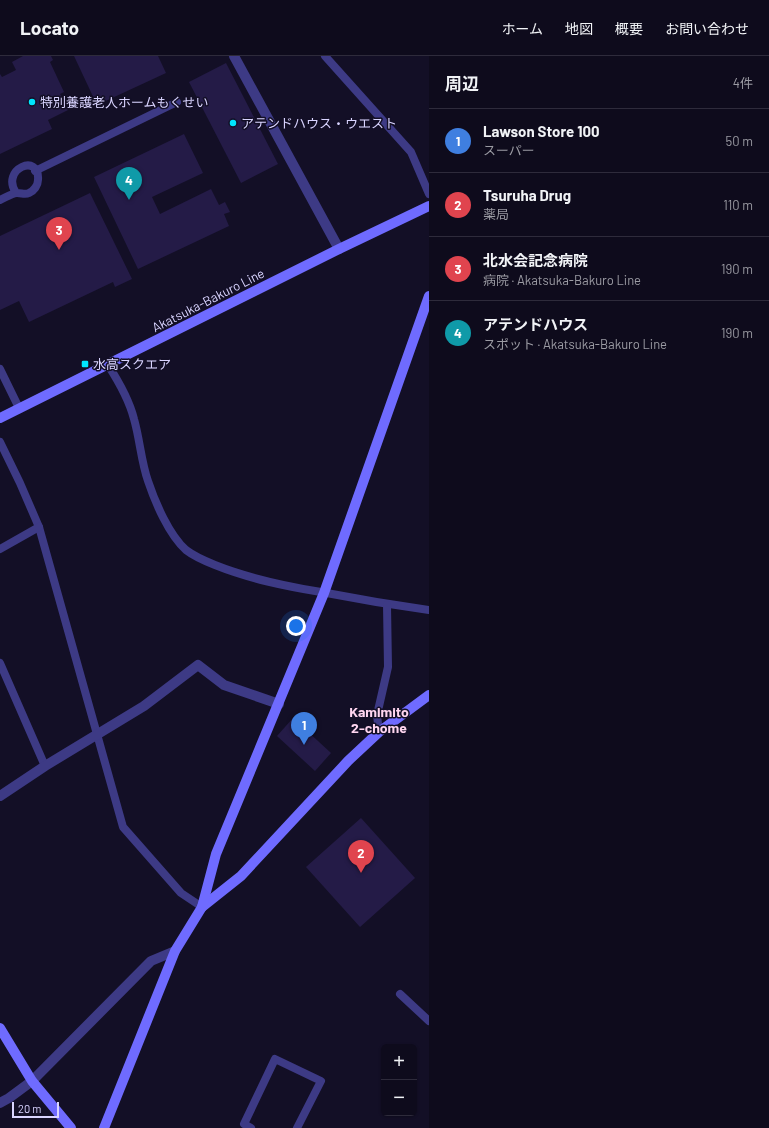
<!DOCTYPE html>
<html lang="ja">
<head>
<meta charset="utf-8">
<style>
	body { margin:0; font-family:Barlow,"Noto Sans JP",sans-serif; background:#1c1929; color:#f1f3f6 }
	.controls { position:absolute; right:12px; bottom:12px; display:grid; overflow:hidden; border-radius:6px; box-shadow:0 1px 3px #0004 }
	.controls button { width:36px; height:36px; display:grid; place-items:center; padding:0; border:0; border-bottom:1px solid #2e2b3b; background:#0e0b1c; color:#f1f3f6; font:20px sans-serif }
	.scale { position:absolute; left:12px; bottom:10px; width:47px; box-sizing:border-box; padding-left:4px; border:2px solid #d9d4ff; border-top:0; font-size:11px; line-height:14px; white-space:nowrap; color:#d9d4ff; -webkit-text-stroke:3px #130f26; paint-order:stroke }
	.you { position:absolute; left:296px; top:570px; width:14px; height:14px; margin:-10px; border:3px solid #fff; border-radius:50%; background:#1a73e8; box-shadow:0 0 0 6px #1a73e833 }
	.badge { display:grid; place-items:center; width:26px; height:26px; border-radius:50%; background:#00e5ff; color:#fff; font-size:13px; font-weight:700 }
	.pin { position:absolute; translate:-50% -33px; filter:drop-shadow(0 1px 2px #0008) }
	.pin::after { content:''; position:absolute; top:21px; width:14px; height:12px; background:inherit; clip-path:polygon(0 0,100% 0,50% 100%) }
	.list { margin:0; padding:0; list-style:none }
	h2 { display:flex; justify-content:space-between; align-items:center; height:52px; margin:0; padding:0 16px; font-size:17px }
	h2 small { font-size:13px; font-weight:400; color:#9b9ba3 }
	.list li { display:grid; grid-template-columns:26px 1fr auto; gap:12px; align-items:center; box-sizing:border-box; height:64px; padding:0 16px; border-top:1px solid #2e2b3b }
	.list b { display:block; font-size:15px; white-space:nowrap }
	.list p { margin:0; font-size:13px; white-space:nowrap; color:#9b9ba3 }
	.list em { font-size:13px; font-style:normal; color:#9b9ba3 }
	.map { position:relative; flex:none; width:429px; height:1072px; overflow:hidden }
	header { display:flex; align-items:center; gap:24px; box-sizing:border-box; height:56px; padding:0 20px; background:#0e0b1c; border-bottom:1px solid #2e2b3b }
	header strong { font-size:19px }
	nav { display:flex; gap:22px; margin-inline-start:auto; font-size:14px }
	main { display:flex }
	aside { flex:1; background:#0e0b1c }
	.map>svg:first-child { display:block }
	.building { fill:#241b47 }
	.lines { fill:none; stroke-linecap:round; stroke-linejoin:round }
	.lane { stroke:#3d3a85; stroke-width:8 }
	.street { stroke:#3d3a85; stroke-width:10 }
	.secondary { stroke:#6f6bff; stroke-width:10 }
	.poi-dot { fill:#00e5ff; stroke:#130f26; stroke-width:1.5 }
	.labels { text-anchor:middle; stroke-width:3; stroke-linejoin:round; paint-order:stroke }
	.poi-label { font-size:13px; fill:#d9d4ff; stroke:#130f26; text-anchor:start }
	.street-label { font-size:13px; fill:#d9d4ff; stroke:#130f26 }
	.neighbourhood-label { font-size:14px; font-weight:bold; fill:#ffd6f0; stroke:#130f26 }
</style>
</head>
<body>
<header>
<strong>Locato</strong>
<nav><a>ホーム</a><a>地図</a><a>概要</a><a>お問い合わせ</a></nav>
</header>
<main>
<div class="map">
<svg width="429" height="1072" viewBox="0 0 429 1072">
	<rect width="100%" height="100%" fill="#130f26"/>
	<!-- building -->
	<g class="building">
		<polygon points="23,0 51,0 53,4 50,6 64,36 60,38 68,54 48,64 52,73 0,98 0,18 2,21 16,14 12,6"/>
		<polygon points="74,0 158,0 166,17 97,49"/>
		<polygon points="226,7 278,108 241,127 189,26"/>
		<polygon points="184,78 203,117 152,141 160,158 211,133 219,149 225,146 230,156 224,158 229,170 138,213 94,121"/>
		<polygon points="90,137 132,223 115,231 113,226 29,266 19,245 0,254 0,180"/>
		<polygon points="293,662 331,697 315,715 277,680"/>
		<polygon points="361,762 415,822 360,871 306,811"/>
	</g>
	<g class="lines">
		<!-- lane -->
		<g class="lane">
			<polyline points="325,0 411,96 429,138"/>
			<polyline points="35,115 177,46"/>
			<path d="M0 144C5 142 12 137 17 137 22 137 25 139 29 137 34 135 38 129 38 124 40 96 0 113 16 137"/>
			<path d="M108 309C119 326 129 343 134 363 140 384 141 405 148 425 155 446 169 479 186 494 195 501 205 505 215 509 250 523 285 530 321 536 357 543 393 549 429 554"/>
			<polyline points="0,313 19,352"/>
			<polyline points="0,386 20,427 39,471 123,771 181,837 202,851"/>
			<polyline points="0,493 39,471"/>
			<polyline points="0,607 45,710"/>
			<polyline points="379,676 377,659 388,611 387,549"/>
			<polyline points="400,938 429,965"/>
			<polyline points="251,1072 244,1068 275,1003 321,1025 297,1072"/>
		</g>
		<!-- street -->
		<g class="street">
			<polyline points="234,0 339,193"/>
			<polyline points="0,740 45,710 144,650 198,609 224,629 279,648"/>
			<polyline points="0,1047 9,1042 32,1025 151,905 175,895"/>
		</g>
		<!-- secondary -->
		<g class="secondary">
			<polyline points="0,362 339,193 429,150"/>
			<polyline points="202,851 241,820 348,705 379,676 429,639"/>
			<polyline points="0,972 32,1025 71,1072"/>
			<polyline points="104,1072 175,895 202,851 216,798 324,537 429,240"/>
		</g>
	</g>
	<!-- markers -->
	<g class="poi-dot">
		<circle cx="32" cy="46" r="4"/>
		<circle cx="233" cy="67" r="4"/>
		<rect x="81" y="304" width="8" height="8" rx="2"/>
	</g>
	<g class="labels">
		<!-- poi labels -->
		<g class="poi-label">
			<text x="40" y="51">特別養護老人ホームもくせい</text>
			<text x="241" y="72">アテンドハウス・ウエスト</text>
			<text x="93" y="313">水高スクエア</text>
		</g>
		<!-- street labels -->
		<g class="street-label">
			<text transform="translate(208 244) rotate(-27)" y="5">Akatsuka-Bakuro Line</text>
		</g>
		<!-- neighbourhood labels -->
		<g class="neighbourhood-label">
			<text x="379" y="661">Kamimito<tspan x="379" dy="16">2-chome</tspan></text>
		</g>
	</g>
</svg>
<div class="controls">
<button>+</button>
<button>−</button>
</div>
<div class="scale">20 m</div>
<div class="you"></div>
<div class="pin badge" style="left:304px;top:689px;background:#3f7fe0">1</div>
<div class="pin badge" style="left:361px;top:817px;background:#e0444e">2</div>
<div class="pin badge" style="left:59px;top:194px;background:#e0444e">3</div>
<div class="pin badge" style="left:129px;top:144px;background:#0f9aa8">4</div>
</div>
<aside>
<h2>周辺<small>4件</small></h2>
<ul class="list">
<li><span class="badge" style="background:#3f7fe0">1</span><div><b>Lawson Store 100</b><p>スーパー</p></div><em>50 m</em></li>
<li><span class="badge" style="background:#e0444e">2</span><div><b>Tsuruha Drug</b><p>薬局</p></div><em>110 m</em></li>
<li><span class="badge" style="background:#e0444e">3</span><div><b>北水会記念病院</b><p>病院 · Akatsuka-Bakuro Line</p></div><em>190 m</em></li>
<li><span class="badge" style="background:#0f9aa8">4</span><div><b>アテンドハウス</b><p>スポット · Akatsuka-Bakuro Line</p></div><em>190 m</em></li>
</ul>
</aside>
</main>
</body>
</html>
